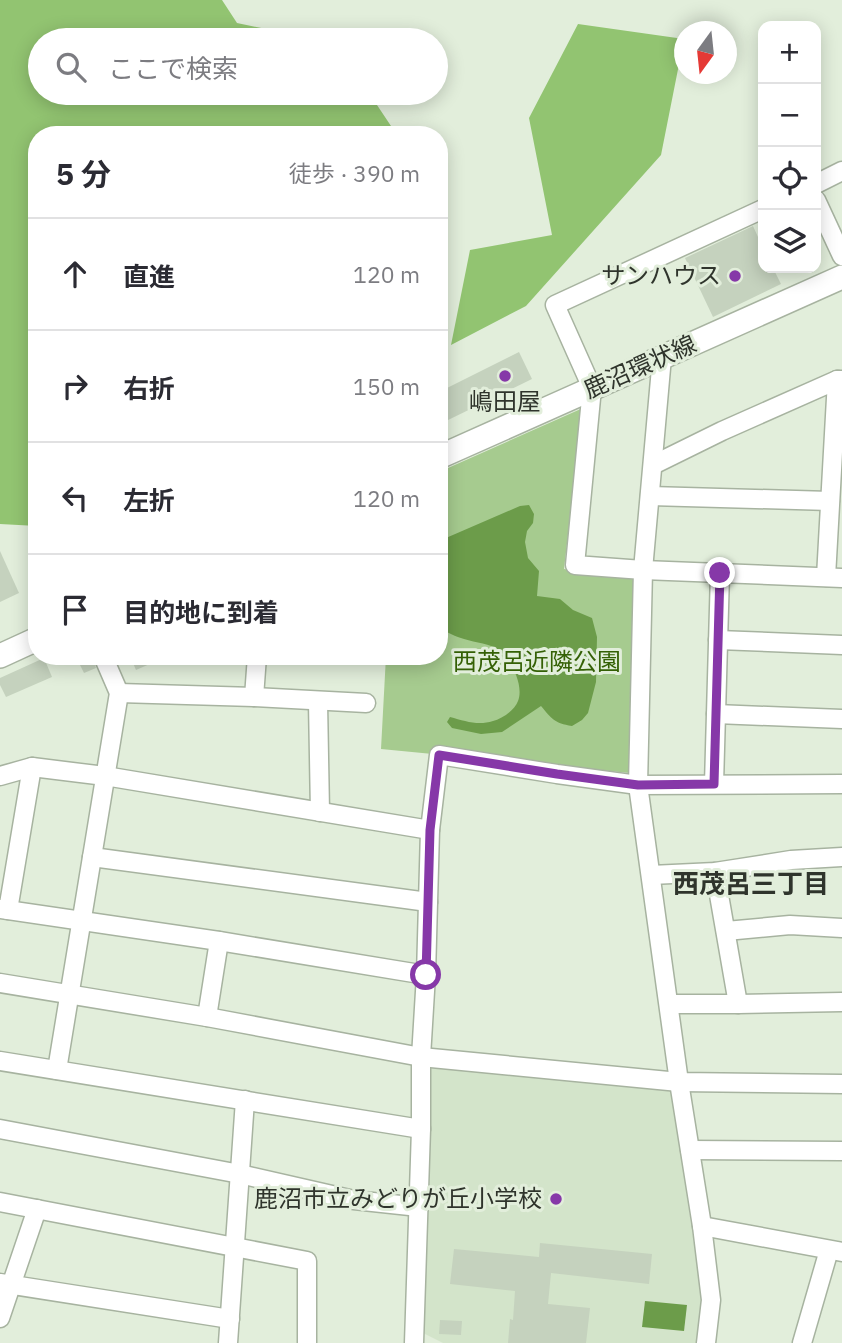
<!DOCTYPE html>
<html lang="ja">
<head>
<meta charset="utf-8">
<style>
	body { margin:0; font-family:"IBM Plex Sans","Noto Sans JP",sans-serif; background:#f2f2f3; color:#2b2b33 }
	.controls { position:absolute; right:21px; top:21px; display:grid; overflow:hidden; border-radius:14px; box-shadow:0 4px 18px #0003 }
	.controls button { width:63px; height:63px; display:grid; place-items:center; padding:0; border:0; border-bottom:2px solid #e1e1e2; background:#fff; color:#2b2b33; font:35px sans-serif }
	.compass { position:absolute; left:674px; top:21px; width:63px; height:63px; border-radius:50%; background:#fff; box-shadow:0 4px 18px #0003; rotate:195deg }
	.stop { position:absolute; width:21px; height:21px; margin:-16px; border:5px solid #8638a8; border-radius:50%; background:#fff }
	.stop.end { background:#8638a8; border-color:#fff; box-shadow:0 2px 7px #0008 }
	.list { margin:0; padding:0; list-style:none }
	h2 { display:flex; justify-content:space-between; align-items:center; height:91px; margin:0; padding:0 28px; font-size:30px }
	h2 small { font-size:23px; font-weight:400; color:#7c7c81 }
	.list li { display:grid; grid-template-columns:46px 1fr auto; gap:21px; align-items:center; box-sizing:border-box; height:112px; padding:0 28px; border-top:2px solid #e1e1e2 }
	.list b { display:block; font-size:26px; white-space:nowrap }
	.list em { font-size:23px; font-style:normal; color:#7c7c81 }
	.icon { flex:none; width:38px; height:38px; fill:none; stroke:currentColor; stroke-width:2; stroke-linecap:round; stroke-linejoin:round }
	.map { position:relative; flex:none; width:842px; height:1343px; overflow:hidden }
	.search { position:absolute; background:#fff; box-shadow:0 4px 18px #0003; left:28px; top:28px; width:420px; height:77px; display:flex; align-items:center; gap:18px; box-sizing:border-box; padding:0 24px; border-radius:38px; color:#7c7c81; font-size:26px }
	.panel { position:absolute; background:#fff; box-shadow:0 4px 18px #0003; left:28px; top:126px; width:420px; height:539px; border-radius:28px }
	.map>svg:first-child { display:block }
	.built { fill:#d3e4ca }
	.green { fill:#a6cb8f }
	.forest { fill:#92c471 }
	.water { fill:#6c9c4a }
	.building { fill:#c5d2be }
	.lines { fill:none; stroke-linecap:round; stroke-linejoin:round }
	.minor-casing { stroke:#a7b3a0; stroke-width:21 }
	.major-casing { stroke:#a7b3a0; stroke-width:26 }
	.minor { stroke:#fff; stroke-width:18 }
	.major { stroke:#fff; stroke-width:23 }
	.route { stroke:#8638a8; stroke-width:9 }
	.poi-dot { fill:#8638a8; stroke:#e2eedb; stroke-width:2.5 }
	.labels { text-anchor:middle; stroke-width:6; stroke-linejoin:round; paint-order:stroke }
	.poi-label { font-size:24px; fill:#2f342c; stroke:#e2eedb; text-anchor:end }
	.street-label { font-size:24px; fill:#2f342c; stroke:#e2eedb }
	.park-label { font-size:24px; fill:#346005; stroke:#e2eedb }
	.neighbourhood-label { font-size:26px; font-weight:bold; fill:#2f342c; stroke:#e2eedb }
</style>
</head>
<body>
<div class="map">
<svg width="842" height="1343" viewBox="0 0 842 1343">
	<rect width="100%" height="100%" fill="#e2eedb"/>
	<!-- built -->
	<polygon class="built" points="435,1062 666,1087 672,1092 703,1306 696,1343 443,1343 419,1331 429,1067"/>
	<!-- green -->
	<polygon class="green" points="583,408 564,569 637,580 630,773 381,749 386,656 439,656 439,472"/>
	<!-- forest -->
	<g class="forest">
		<polygon points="0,0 222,0 237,23 320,40 40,40 40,93 369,93 397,135 37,135 37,526 0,524"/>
		<polygon points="578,24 684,39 661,155 526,306 451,345 470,250 552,235 529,118"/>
	</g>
	<!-- water -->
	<g class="water">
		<path d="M529 505 534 514 533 523 527 531 525 542 528 558 539 571 537 596 560 599 573 610 592 618 597 637 596 682 588 713 582 720 572 726C554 723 552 719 541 706L502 732 481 734 452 728 447 722 450 717C465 721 478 726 493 721 502 719 515 710 518 701 524 686 512 661 500 651 490 643 476 643 464 639 456 637 447 632 439 628V541L520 506Z"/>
		<polygon points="645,1301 687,1305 684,1331 642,1327"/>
	</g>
	<!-- building -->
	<g class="building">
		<polygon points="753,226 763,248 763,268 773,268 781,284 713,317 685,258"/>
		<polygon points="519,352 532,379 444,422 439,413 439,392"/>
		<polygon points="0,551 19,593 0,602"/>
		<polygon points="83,656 92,656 96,668 84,673 77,659"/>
		<polygon points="130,656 168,656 136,670"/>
		<polygon points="44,658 52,677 6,697 0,685 0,678"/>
		<polygon points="540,1243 652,1254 649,1284 551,1273 548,1304 590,1308 586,1343 508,1343 510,1319 513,1320 515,1291 450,1284 454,1249 539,1257"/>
		<polygon points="440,1320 462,1321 461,1335 439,1334"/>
	</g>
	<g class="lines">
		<defs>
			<g id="minor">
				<polyline points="816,184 842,171"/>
				<polyline points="816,200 842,256"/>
				<polyline points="763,209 555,305 592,388 575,565 643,570 842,578"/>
				<polyline points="662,357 643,570 638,785 679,1082 702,1226 711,1300 706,1343"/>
				<polyline points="653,465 722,431 837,380 842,380"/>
				<polyline points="650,496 830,501"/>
				<polyline points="826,577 837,380"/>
				<polyline points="718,640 842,645"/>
				<polyline points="119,693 254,697 366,703"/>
				<polyline points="254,697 257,656"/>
				<polyline points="318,702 320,812"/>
				<polyline points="716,714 842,719"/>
				<polyline points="0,776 32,767 105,776 430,830"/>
				<polyline points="714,784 720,573"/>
				<polyline points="92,857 428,902"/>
				<polyline points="715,872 738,1004"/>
				<polyline points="651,875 715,872 791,860 842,857"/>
				<polyline points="0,909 219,941 426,975"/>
				<polyline points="8,910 32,767"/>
				<polyline points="726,931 790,925 842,928"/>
				<polyline points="0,983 207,1017 421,1057 679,1082 842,1084"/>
				<polyline points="669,1004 738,1004 842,1002"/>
				<polyline points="207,1017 219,941"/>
				<polyline points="0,1061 421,1129"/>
				<polyline points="57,1070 119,693 103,656"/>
				<polyline points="0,1129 240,1174 354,1200 419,1207"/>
				<polyline points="690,1150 842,1151"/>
				<polyline points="0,1202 307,1261 307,1343"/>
				<polyline points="702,1226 842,1252"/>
				<polyline points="0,1283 230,1319"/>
				<polyline points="0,1318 37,1209"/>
				<polyline points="228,1343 245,1100"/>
				<polyline points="414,1343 421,1129 421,1057 426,975 430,830 439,755 557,774 638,785 842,784"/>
				<polyline points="802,1343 829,1250"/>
			</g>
			<g id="major">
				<polyline points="439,457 842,277"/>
				<polyline points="0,656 37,639"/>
			</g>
		</defs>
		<!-- minor casing -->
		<use href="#minor" class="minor-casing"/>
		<!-- major casing -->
		<use href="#major" class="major-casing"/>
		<!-- minor -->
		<use href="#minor" class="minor"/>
		<!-- major -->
		<use href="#major" class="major"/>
	</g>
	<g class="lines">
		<!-- route -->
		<polyline class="route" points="426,975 430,830 439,755 557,774 638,785 714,784 720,573"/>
	</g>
	<!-- markers -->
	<g class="poi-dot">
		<circle cx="735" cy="276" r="7"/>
		<circle cx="505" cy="376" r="7"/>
		<circle cx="556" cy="1199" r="7"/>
	</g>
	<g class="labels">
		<!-- poi labels -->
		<g class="poi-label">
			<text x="721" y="284">サンハウス</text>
			<text x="505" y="410" text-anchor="middle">嶋田屋</text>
			<text x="542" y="1207">鹿沼市立みどりが丘小学校</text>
		</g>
		<!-- street labels -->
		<g class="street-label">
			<text transform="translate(640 367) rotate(-24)" y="8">鹿沼環状線</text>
		</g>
		<!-- park labels -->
		<g class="park-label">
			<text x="537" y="670">西茂呂近隣公園</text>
		</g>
		<!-- neighbourhood labels -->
		<g class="neighbourhood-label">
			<text x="751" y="893">西茂呂三丁目</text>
		</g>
	</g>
</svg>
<div class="controls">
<button>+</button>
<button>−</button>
<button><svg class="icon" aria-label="locate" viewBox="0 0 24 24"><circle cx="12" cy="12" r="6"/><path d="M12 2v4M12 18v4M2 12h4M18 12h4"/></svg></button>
<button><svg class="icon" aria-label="layers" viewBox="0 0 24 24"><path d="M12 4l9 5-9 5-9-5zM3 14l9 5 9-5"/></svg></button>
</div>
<svg class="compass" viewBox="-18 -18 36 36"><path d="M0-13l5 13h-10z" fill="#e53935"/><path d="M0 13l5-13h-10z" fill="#7c7c81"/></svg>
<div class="stop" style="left:426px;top:975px"></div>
<div class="stop end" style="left:720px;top:573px"></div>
<div class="search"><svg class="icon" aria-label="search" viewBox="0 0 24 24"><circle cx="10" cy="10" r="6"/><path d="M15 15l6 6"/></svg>ここで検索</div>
<section class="panel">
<h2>5 分<small>徒歩 · 390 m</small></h2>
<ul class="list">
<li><svg class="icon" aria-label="ahead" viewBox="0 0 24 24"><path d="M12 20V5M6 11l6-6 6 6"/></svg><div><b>直進</b></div><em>120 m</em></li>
<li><svg class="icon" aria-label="right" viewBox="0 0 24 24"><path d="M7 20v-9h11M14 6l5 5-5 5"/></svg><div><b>右折</b></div><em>150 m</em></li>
<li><svg class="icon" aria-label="left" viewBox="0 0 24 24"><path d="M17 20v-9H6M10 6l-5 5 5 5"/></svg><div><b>左折</b></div><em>120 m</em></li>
<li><svg class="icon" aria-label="arrive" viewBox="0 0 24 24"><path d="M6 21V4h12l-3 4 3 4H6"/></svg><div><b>目的地に到着</b></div></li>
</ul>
</section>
</div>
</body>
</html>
